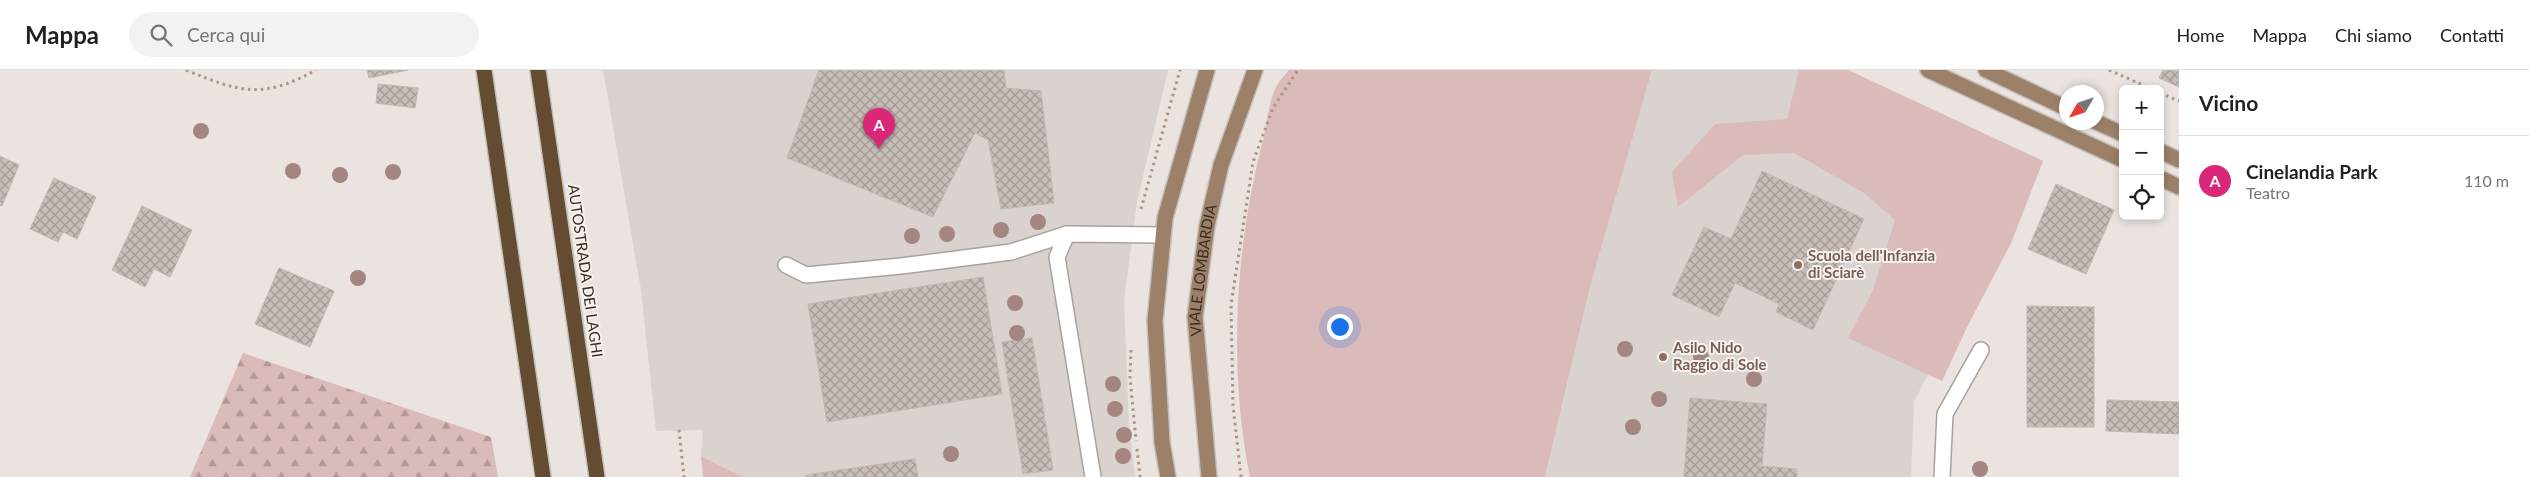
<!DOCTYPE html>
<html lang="it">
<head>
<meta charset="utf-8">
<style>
	body { margin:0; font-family:Lato,sans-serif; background:#f2f2f2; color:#202124 }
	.controls { position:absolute; right:15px; top:15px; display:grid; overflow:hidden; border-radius:8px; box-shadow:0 2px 8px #0003 }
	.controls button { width:45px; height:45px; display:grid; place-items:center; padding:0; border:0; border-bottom:1px solid #e0e0e0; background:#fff; color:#202124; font:25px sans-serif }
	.compass { position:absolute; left:2059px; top:15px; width:45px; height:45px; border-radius:50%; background:#fff; box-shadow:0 2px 8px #0003; rotate:231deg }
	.you { position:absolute; left:1339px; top:256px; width:18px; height:18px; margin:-12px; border:4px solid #fff; border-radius:50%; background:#1a73e8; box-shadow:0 0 0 8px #1a73e833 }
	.badge { display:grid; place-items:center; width:32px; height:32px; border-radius:50%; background:#db2777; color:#fff; font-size:16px; font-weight:700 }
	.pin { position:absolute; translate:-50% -41px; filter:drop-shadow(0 1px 2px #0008) }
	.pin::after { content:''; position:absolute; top:26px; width:18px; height:15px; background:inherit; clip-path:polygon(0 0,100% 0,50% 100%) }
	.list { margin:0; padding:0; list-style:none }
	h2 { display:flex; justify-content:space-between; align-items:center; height:65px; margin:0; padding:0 20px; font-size:21px }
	h2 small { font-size:16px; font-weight:400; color:#757577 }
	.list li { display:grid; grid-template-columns:32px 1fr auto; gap:15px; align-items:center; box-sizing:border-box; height:90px; padding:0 20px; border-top:1px solid #e0e0e0 }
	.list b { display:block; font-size:19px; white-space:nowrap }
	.list p { margin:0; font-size:16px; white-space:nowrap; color:#757577 }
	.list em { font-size:16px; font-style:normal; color:#757577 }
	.icon { flex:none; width:28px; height:28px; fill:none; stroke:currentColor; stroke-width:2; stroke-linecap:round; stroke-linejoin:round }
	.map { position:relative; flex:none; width:2179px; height:407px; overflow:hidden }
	header { display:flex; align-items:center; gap:30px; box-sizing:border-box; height:70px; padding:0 25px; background:#fff; border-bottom:1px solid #e0e0e0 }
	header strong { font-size:24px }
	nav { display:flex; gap:28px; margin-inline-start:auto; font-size:18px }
	.search { width:350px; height:45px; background:#f2f2f2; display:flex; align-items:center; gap:12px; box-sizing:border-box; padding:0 18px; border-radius:28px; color:#757577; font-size:19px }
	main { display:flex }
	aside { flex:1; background:#fff }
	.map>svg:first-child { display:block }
	.built { fill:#dad2cf }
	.green { fill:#dabbba }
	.forest { fill:url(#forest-firs) }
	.building { fill:url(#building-cross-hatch); stroke:#c3b8b3 }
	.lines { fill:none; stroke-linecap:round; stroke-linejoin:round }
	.minor-casing { stroke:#aaa19c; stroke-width:18 }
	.major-casing { stroke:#c4c0bd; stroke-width:18 }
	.highway-casing { stroke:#c4c0bd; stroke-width:18 }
	.path { stroke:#ab9483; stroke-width:3; stroke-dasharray:2.5 4; stroke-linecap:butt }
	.minor { stroke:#fff; stroke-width:15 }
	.major { stroke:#9c8168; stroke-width:15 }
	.highway { stroke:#634c30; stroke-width:15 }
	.tree { fill:#a5857f }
	.education-dot { fill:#8d6e63; stroke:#f7f2f0; stroke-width:2 }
	.labels { text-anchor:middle; stroke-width:4; stroke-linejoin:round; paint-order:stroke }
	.education-label { font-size:15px; font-weight:bold; fill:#785e54; stroke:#f7f2f0; text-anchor:start }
	.street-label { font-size:15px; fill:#392d22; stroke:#f7f2f0 }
</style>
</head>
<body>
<header>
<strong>Mappa</strong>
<div class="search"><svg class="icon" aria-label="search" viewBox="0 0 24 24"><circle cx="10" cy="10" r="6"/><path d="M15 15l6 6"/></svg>Cerca qui</div>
<nav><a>Home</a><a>Mappa</a><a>Chi siamo</a><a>Contatti</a></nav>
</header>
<main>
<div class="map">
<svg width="2179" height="407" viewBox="0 0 2179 407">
	<defs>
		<pattern id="forest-firs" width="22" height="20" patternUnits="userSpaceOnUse" patternTransform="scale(1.25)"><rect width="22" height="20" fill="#dabbba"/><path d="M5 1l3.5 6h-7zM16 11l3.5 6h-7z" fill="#b29897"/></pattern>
		<pattern id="building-cross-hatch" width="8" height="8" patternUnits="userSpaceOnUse" patternTransform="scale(1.25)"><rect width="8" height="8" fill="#c7beb9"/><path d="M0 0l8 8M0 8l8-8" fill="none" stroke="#a39b96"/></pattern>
	</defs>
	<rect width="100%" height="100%" fill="#eae3e0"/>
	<!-- built -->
	<g class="built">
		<polygon points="603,0 1168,0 1137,132 1124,231 1129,355 1135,407 743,407 701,386 703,360 656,361 641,220"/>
		<polygon points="1652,0 1848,0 2043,91 2011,173 1967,257 1942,311 1928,305 1914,331 1911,407 1545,407 1590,217"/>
	</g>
	<!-- green -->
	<g class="green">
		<path d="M1289 0H1652L1590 217 1545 407H1250C1228 297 1235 178 1263 70 1267 53 1269 30 1277 15 1280 10 1285 5 1289 0Z"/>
		<polygon points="1799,0 1848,0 2043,91 2011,173 1967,257 1942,311 1848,268 1873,220 1895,150 1864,123 1794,83 1743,85 1678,137 1672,102 1715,54 1787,49"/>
		<polygon points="701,386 743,407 703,407"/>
	</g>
	<!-- forest -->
	<polygon class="forest" points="243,283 491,367 498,407 190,407"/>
	<!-- building -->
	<g class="building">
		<polygon points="367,0 408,0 369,8"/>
		<polygon points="819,0 1004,0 1006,18 1041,21 1054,133 1001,139 988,70 975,63 933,147 787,88"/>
		<polygon points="2163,0 2179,0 2179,17 2159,8"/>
		<polygon points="378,14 418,18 415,38 376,33"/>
		<polygon points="0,86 19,95 2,136 0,135"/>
		<polygon points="1762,101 1864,149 1813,260 1776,242 1779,234 1735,213 1719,247 1672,225 1704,157 1731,169"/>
		<polygon points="54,108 96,127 77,169 63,162 58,172 30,159"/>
		<polygon points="2056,114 2114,140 2086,204 2028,179"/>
		<polygon points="142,136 192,160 170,207 154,199 145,217 112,200"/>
		<polygon points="279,198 334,221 310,277 255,254"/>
		<polygon points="983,207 1002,324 827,352 808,234"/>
		<polygon points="2027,236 2094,237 2094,357 2027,357"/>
		<polygon points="1032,268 1053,400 1023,404 1002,272"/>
		<polygon points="1690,328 1767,334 1762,396 1797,399 1797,407 1684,407"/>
		<polygon points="2107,330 2179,332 2179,364 2106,361"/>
		<polygon points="915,389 918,407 806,407 806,405"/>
	</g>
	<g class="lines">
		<defs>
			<g id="minor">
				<polyline points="786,195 806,205 901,196 1011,182 1067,164"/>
				<polyline points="1093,407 1057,187 1067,164 1163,165"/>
				<polyline points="1942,407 1945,344 1981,280"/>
			</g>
			<g id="major">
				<polyline points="1928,0 2123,90"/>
				<polyline points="1986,0 2066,38"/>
				<polyline points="2096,52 2123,64"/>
				<polyline points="2160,81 2179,90"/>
				<polyline points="2160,108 2179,117"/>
				<polyline points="1168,407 1162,372 1155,251 1165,148 1207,0"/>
				<path id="s1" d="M1209 407 1195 247 1207 156 1221 95 1255 0"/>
			</g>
			<g id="highway">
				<polyline points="484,0 543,407"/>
				<polyline points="538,0 597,407"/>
			</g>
		</defs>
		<!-- minor casing -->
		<use href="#minor" class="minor-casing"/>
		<!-- major casing -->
		<use href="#major" class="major-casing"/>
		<!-- highway casing -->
		<use href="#highway" class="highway-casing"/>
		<!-- path -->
		<g class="path">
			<path d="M186 0C240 22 262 30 316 0"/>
			<polyline points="2109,0 2152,19"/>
			<polyline points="2160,23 2179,31"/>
			<polyline points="1141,139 1180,0"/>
			<polyline points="1131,280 1130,307 1136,371"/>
			<polyline points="679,360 684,407"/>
			<polyline points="1137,379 1140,407"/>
			<polyline points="1241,407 1233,335 1231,235 1253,92 1273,38 1298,0"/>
		</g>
		<!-- minor -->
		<use href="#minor" class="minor"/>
		<!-- major -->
		<use href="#major" class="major"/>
		<!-- highway -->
		<use href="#highway" class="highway"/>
	</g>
	<!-- trees -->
	<g class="tree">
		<circle cx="201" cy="61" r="8"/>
		<circle cx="293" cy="101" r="8"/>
		<circle cx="393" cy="102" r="8"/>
		<circle cx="340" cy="105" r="8"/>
		<circle cx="1038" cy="152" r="8"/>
		<circle cx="1001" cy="160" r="8"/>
		<circle cx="947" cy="164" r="8"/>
		<circle cx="912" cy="166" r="8"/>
		<circle cx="358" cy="208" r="8"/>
		<circle cx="1015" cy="233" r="8"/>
		<circle cx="1017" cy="263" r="8"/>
		<circle cx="1625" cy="279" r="8"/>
		<circle cx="1701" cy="287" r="8"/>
		<circle cx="1754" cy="309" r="8"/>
		<circle cx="1113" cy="314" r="8"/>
		<circle cx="1659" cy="329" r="8"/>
		<circle cx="1115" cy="339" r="8"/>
		<circle cx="1633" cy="357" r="8"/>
		<circle cx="1124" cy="365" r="8"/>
		<circle cx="951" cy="384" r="8"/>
		<circle cx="1123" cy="386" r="8"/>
		<circle cx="1980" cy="399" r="8"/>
	</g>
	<!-- markers -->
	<g class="education-dot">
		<circle cx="1798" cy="195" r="5"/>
		<circle cx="1663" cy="287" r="5"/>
	</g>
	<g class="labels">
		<!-- education labels -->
		<g class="education-label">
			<text x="1808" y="191">Scuola dell'Infanzia<tspan x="1808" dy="17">di Sciarè</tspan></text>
			<text x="1673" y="283">Asilo Nido<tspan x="1673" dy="17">Raggio di Sole</tspan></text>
		</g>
		<!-- street labels -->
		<g class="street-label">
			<text dy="5" stroke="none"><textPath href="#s1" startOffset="208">VIALE LOMBARDIA</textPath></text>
			<text transform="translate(585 201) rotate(82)" y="5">AUTOSTRADA DEI LAGHI</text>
		</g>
	</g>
</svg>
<div class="controls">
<button>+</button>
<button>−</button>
<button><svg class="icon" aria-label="locate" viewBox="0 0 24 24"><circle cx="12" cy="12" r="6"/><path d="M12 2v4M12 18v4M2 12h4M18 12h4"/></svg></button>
</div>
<svg class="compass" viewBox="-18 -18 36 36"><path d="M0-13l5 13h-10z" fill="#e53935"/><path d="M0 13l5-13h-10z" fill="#757577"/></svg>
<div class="you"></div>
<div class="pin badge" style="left:879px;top:79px">A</div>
</div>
<aside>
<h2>Vicino<small></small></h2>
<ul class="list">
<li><span class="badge">A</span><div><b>Cinelandia Park</b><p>Teatro</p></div><em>110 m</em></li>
</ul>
</aside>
</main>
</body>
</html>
